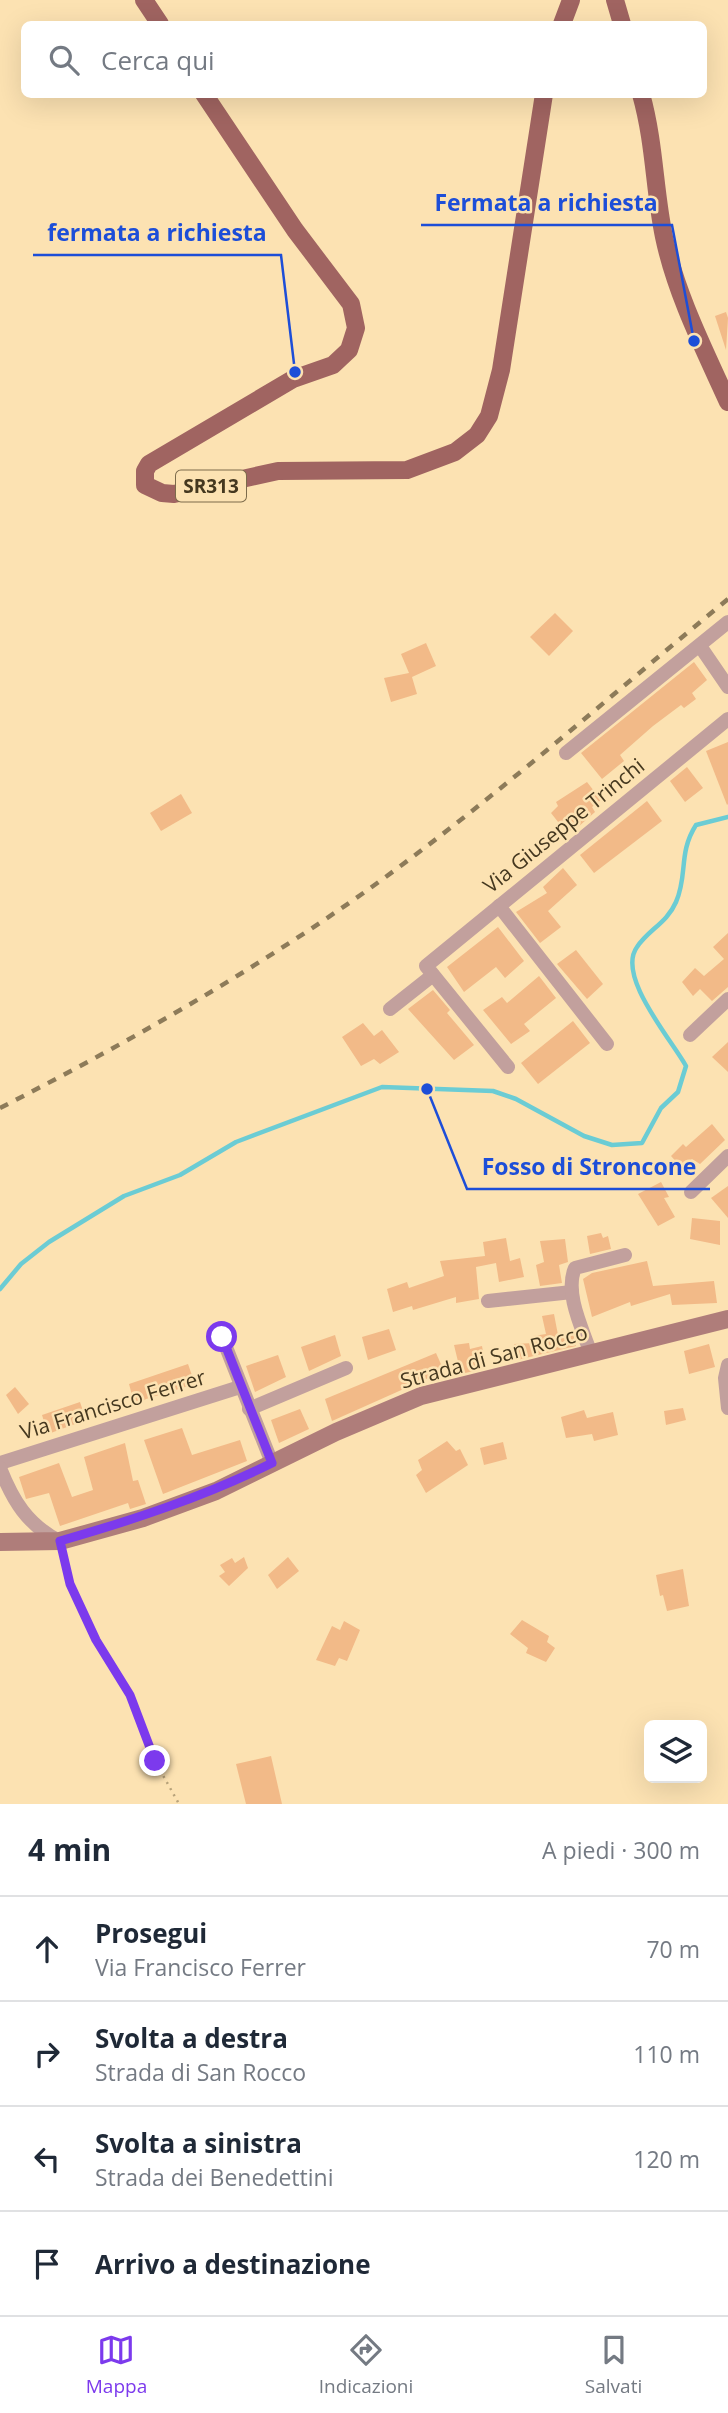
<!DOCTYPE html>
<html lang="it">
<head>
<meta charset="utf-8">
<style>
	body { margin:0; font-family:"Open Sans",sans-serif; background:#f6f6f7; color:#1f2937 }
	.controls { position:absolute; right:21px; bottom:21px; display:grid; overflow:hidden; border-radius:10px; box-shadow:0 7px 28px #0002 }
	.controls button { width:63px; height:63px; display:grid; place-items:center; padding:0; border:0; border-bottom:2px solid #e0e1e3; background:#fff; color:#1f2937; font:35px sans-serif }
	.stop { position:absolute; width:21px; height:21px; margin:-16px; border:5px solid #7c3aed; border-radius:50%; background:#fff }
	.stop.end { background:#7c3aed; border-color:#fff; box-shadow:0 2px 7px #0008 }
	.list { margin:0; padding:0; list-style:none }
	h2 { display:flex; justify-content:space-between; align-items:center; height:91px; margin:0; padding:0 28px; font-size:30px }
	h2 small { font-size:23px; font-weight:400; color:#747a83 }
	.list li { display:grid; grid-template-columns:46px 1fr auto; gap:21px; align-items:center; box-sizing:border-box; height:105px; padding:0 28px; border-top:2px solid #e0e1e3 }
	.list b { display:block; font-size:26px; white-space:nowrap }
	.list p { margin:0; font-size:23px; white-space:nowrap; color:#747a83 }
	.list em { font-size:23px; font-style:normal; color:#747a83 }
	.icon { flex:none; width:38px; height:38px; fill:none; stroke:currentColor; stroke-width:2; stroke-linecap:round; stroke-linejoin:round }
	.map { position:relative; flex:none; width:728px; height:1804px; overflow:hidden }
	.search { position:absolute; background:#fff; box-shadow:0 7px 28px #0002; left:21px; right:21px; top:21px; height:77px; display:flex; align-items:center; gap:18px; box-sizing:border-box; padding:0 24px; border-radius:10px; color:#747a83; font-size:26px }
	.sheet { height:511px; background:#fff }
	nav { display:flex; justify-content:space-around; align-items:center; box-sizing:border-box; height:98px; border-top:2px solid #e0e1e3; background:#fff; font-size:19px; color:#747a83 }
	nav a { display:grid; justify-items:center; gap:4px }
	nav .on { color:#7c3aed }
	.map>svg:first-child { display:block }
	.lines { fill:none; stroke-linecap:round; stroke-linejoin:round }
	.stream { stroke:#6bccd4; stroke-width:4.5 }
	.building { fill:#f2ba88 }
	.path { stroke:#b7a27a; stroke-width:2.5; stroke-dasharray:2 5; stroke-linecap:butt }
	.minor { stroke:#c2a09d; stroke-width:14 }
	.secondary { stroke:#af7d7a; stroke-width:18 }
	.primary { stroke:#a06461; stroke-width:18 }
	.rail { stroke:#8d7b59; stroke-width:4.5; stroke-dasharray:9 9; stroke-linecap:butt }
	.route { stroke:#7c3aed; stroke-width:9 }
	.labels { text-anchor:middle; stroke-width:5; stroke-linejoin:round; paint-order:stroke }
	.shield { fill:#fce2b2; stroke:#7c6b4b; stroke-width:2 }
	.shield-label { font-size:19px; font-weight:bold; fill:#45381f }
	.street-label { font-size:21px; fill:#45381f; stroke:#fce2b2 }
	.leader { fill:none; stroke:#1d4ed8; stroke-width:2.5 }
	.callout-dot { fill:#1d4ed8; stroke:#fce2b2; stroke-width:2.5 }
	.callout-label { font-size:23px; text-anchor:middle; font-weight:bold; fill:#1d4ed8; stroke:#fce2b2; stroke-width:5; stroke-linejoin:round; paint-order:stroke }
</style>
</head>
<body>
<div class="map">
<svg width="728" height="1804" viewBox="0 0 728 1804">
	<rect width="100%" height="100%" fill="#fce2b2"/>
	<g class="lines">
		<!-- stream -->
		<path class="stream" d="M0 1289 21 1264 49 1242 124 1196 180 1175 236 1142 382 1087 493 1091 516 1099 584 1136 612 1145 642 1143 661 1108 678 1092 686 1066C671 1039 616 976 637 947 648 930 667 923 676 902 688 875 678 853 696 825L728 817"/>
	</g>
	<!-- building -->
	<g class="building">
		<polygon points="726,312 728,318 726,350 715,316"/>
		<polygon points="555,613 573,631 549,656 530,637"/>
		<polygon points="426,643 436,666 412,677 417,694 391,702 384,678 409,673 401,654"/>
		<polygon points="694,662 707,680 692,693 696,699 684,708 681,705 653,726 620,755 624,761 602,779 581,753"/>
		<polygon points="728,742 728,804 727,805 706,751"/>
		<polygon points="687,767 703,788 685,802 670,781"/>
		<polygon points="587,782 601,800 592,807 595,812 578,827 573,823 566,832 551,813 558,806 556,802"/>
		<polygon points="181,794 192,813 161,831 150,813"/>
		<polygon points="647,801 662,821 594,873 580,855"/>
		<polygon points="563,868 577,885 548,911 561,927 540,943 516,912 547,893 543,887"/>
		<polygon points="498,927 524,961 505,978 496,967 464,992 447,967"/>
		<polygon points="728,933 728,987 712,1001 700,989 693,996 682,982 695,968 704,976 724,959 713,947"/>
		<polygon points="576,950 603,984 587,999 557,964"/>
		<polygon points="539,976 556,998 524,1024 530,1031 511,1044 483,1010 502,997 507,1003"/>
		<polygon points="433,990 450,1010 447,1013 474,1045 454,1060 408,1009"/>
		<polygon points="573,1021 590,1043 538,1084 521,1063"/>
		<polygon points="363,1023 374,1036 382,1030 399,1052 380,1064 374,1059 361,1066 342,1037"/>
		<polygon points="728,1042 728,1072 712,1057"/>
		<polygon points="712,1124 725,1140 700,1164 692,1159 682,1168 671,1156 683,1144 686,1147"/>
		<polygon points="661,1182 669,1197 664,1198 675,1217 658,1226 638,1194"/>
		<polygon points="728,1186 728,1218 711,1198"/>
		<polygon points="692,1218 720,1221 720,1245 690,1239"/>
		<polygon points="601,1233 603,1238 608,1236 611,1249 590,1254 587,1236"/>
		<polygon points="506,1238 510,1261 520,1258 524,1277 499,1282 496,1263 476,1267 479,1299 456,1303 456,1297 413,1310 412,1306 393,1312 387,1289 407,1282 409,1288 444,1276 440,1261 485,1256 483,1242"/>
		<polygon points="565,1239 568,1262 559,1265 562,1283 540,1286 536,1265 544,1262 540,1241"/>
		<polygon points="647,1261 653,1286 714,1281 717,1303 672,1305 670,1294 631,1306 630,1302 592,1317 583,1279 592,1273"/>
		<polygon points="554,1314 558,1335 573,1333 576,1346 517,1360 514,1344 534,1343 533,1336 546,1334 542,1316"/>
		<polygon points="389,1329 396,1350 368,1360 362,1337"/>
		<polygon points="335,1335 341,1356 309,1371 301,1347"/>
		<polygon points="469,1343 470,1349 482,1346 486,1368 461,1374 454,1345"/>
		<polygon points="709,1344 715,1367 689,1374 684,1351"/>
		<polygon points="436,1353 444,1371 332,1421 325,1399"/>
		<polygon points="278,1355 286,1377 255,1392 246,1366"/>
		<polygon points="188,1364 195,1384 146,1399 135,1406 129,1384"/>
		<polygon points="15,1387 29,1404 18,1414 6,1395"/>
		<polygon points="80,1402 86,1420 48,1434 42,1415"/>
		<polygon points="683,1408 686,1420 666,1425 664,1411"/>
		<polygon points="300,1409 309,1429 279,1443 271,1420"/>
		<polygon points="584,1410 587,1418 613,1412 618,1435 594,1441 592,1434 566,1438 561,1417"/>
		<polygon points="182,1428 192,1455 240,1440 247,1461 163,1494 144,1440"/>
		<polygon points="447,1441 456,1451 460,1449 468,1465 426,1493 416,1475 422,1470 418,1460"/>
		<polygon points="503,1442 507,1459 484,1465 480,1448"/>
		<polygon points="125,1443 133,1481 138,1480 146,1504 130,1509 128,1503 60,1526 49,1493 26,1499 19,1477 59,1463 72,1497 93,1490 84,1457"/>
		<polygon points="244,1557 248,1568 229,1586 219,1576 225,1572 220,1565 232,1558 235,1563"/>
		<polygon points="288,1557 299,1571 277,1589 268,1575"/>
		<polygon points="683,1569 689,1606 667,1611 663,1595 660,1596 656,1575"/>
		<polygon points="522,1620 549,1636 547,1642 555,1648 546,1662 526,1653 528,1648 510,1634"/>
		<polygon points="344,1621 360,1630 347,1661 339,1658 335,1666 316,1660 332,1626 340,1630"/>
		<polygon points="271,1756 282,1804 246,1804 236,1764"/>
	</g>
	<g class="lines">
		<!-- path -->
		<polyline class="path" points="63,1554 70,1584 96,1640 130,1695 155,1761 179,1804"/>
		<!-- minor -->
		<g class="minor">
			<polyline points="700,646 728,687"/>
			<polyline points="566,753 728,622"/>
			<polyline points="499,906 607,1044"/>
			<polyline points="390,1009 433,975"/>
			<polyline points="690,1035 728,999"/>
			<polyline points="508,1067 426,966 728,719"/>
			<polyline points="691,1192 728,1156"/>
			<polyline points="488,1301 572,1292"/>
			<polyline points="222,1337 272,1463"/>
			<path d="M591 1354C583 1330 564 1293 575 1268L625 1255"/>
			<polyline points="728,1365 725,1378 728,1408"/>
			<polyline points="249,1409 346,1368"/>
			<polyline points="0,1463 240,1387"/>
			<path d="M0 1468C13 1501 27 1524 59 1541"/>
		</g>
		<!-- secondary -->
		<polyline class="secondary" points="0,1542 60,1541 143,1518 216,1491 336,1432 421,1396 728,1319"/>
		<!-- primary -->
		<g class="primary">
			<polyline points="144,0 160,24"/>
			<polyline points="615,0 622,24"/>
			<polyline points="562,24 571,0"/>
			<polyline points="204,94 295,230 351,304 356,328 349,350 333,365 293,379 149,464 145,471 145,485 162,493 174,494 278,471 407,470 455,452 477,435 489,416 501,370 544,94"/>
			<path d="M641 94C655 144 654 189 664 237 676 294 704 349 728 402"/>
		</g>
		<!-- rail -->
		<path class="rail" d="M0 1108C127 1043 252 972 369 889 493 800 610 696 728 599"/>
	</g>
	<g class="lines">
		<!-- route -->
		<path class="route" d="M155 1761 130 1695 96 1640 70 1584 60 1541C133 1520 203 1497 272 1463L222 1337"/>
	</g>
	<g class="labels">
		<!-- shield labels -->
		<rect class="shield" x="176" y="470.5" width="70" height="31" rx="5"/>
		<g class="shield-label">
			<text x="211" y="493">SR313</text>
		</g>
		<!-- street labels -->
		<g class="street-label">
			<text transform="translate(564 826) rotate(-39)" y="7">Via Giuseppe Trinchi</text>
			<text transform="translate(494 1357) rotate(-15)" y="7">Strada di San Rocco</text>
			<text transform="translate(113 1405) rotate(-17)" y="7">Via Francisco Ferrer</text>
		</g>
	</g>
	<!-- callouts -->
	<path class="leader" d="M694 341L672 225H421M295 372L281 255H33M427 1089L467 1189H710"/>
	<g class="callout-dot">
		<circle cx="694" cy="341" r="7"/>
		<circle cx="295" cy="372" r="7"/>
		<circle cx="427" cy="1089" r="7"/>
	</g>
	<g class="callout-label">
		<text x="546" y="211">Fermata a richiesta</text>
		<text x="157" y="241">fermata a richiesta</text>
		<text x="589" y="1175">Fosso di Stroncone</text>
	</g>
</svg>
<div class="controls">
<button><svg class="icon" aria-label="layers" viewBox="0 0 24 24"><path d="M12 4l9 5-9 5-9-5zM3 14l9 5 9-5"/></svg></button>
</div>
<div class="stop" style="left:222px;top:1337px"></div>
<div class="stop end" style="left:155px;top:1761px"></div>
<div class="search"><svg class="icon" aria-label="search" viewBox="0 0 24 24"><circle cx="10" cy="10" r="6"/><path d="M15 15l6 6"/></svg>Cerca qui</div>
</div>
<section class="sheet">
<h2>4 min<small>A piedi · 300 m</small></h2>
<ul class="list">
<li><svg class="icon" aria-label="ahead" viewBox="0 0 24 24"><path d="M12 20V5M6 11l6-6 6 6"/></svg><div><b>Prosegui</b><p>Via Francisco Ferrer</p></div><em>70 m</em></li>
<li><svg class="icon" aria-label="right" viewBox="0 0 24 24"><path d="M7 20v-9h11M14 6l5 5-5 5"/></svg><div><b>Svolta a destra</b><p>Strada di San Rocco</p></div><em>110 m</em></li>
<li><svg class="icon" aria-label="left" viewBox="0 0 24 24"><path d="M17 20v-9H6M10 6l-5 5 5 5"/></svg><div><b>Svolta a sinistra</b><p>Strada dei Benedettini</p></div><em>120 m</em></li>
<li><svg class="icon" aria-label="arrive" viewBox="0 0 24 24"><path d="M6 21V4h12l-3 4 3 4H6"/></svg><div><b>Arrivo a destinazione</b></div></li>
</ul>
</section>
<nav>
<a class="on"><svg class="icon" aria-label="map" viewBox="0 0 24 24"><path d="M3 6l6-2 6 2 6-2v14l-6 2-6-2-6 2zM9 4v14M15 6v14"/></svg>Mappa</a>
<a><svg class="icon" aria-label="directions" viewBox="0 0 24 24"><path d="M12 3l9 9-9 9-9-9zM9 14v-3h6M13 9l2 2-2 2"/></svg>Indicazioni</a>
<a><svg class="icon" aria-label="saved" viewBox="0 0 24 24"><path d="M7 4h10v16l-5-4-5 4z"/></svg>Salvati</a>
</nav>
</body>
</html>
